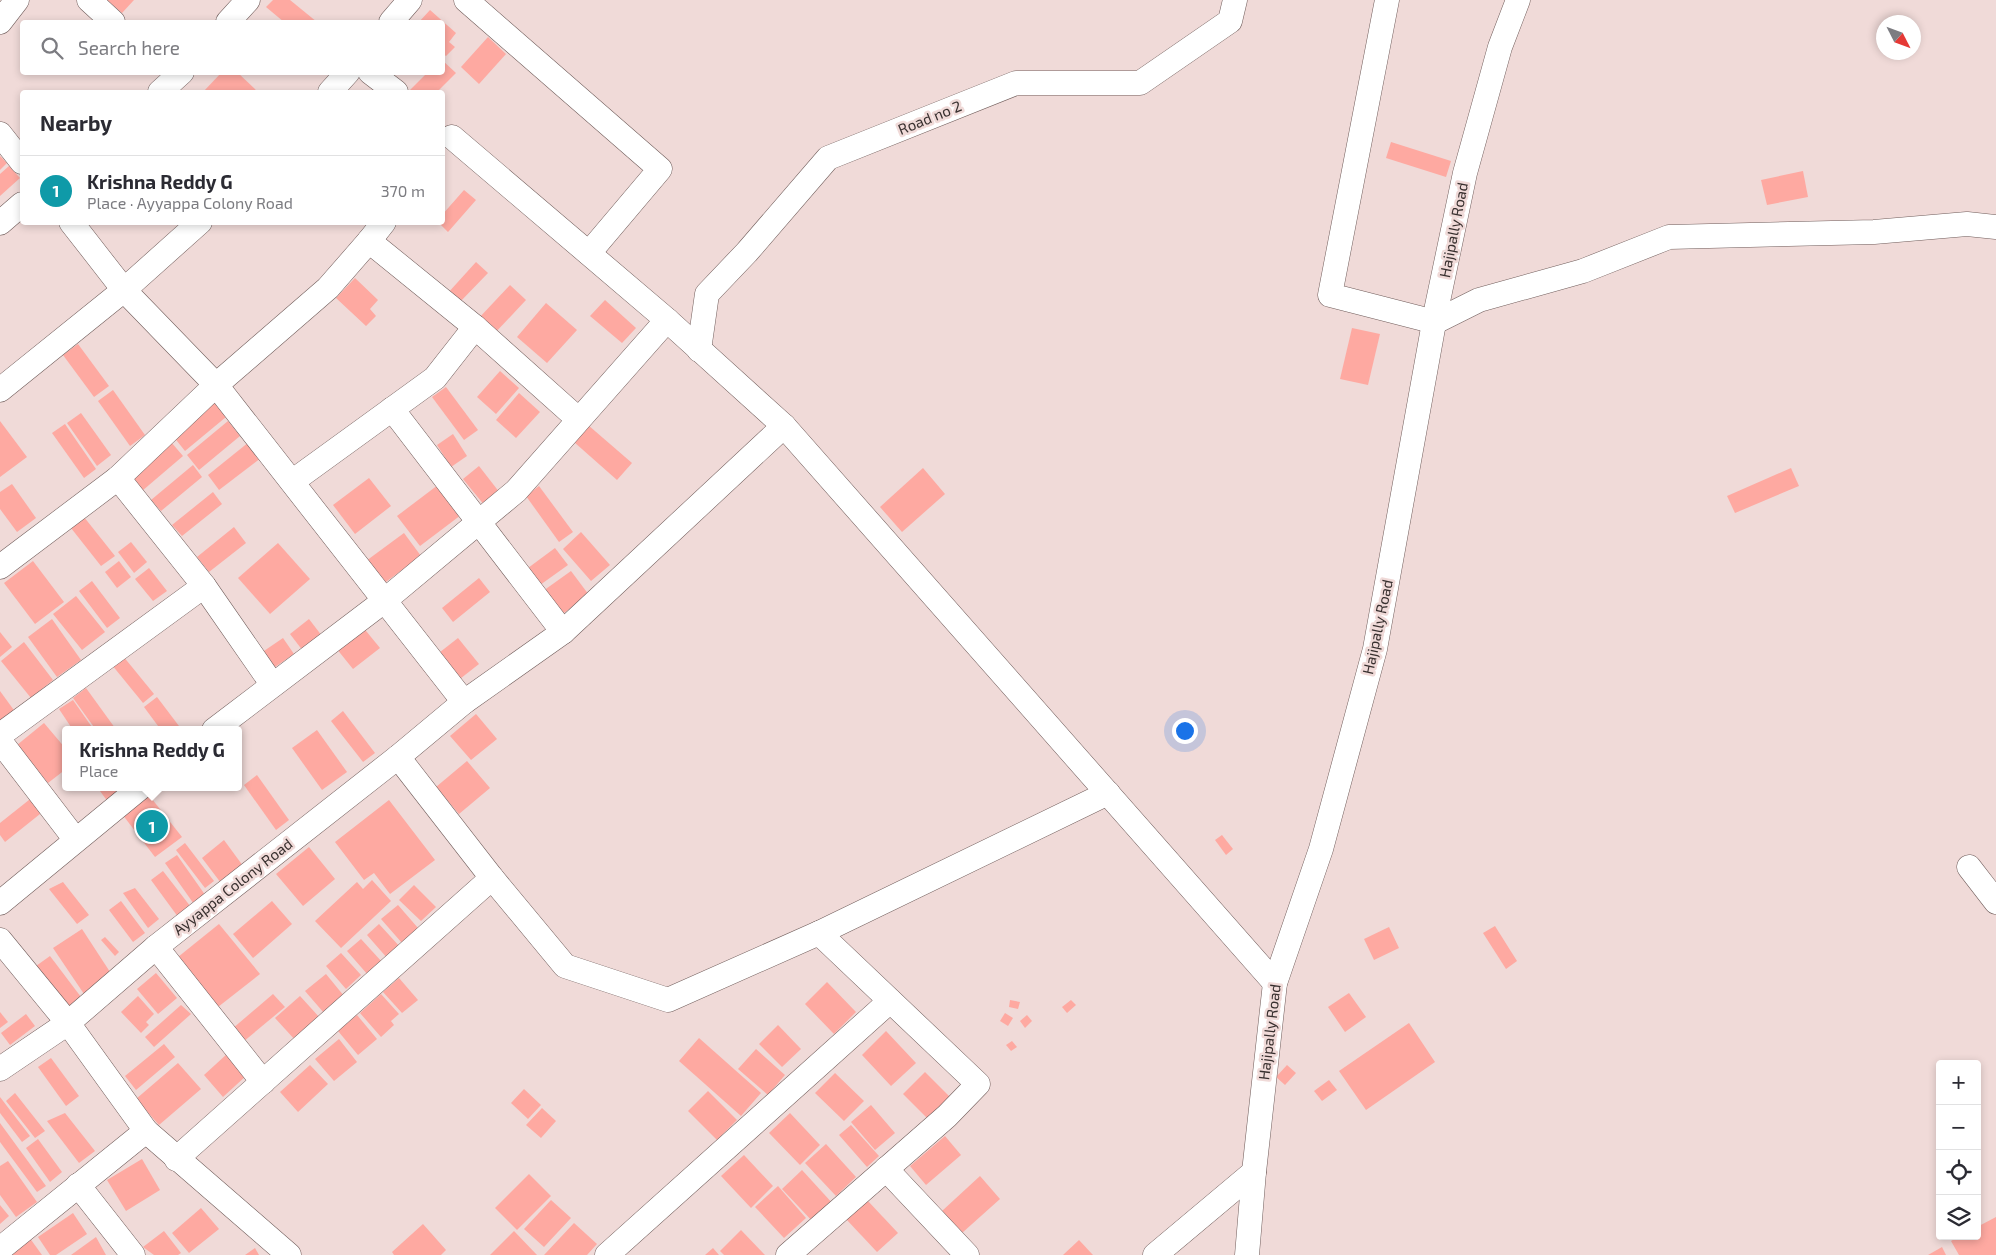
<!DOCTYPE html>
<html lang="en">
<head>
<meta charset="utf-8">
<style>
	body { margin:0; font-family:"Exo 2",sans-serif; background:#f2f2f3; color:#2b2b33 }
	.controls { position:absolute; right:15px; bottom:15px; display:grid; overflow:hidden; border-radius:5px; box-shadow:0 2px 8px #0003 }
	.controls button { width:45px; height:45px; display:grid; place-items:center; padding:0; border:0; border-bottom:1px solid #e1e1e2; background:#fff; color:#2b2b33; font:25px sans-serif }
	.compass { position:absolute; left:1876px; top:15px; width:45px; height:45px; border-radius:50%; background:#fff; box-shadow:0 2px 8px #0003; rotate:132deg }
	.you { position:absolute; left:1184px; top:730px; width:18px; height:18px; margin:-12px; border:4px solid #fff; border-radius:50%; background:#1a73e8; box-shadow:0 0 0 8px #1a73e833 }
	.badge { display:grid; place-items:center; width:32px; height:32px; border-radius:50%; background:#1a73e8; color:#fff; font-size:16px; font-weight:700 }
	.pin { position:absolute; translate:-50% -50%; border:2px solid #fff; box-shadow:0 1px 5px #0006 }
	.popup { position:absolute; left:62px; top:726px; width:180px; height:65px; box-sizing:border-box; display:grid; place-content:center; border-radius:5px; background:#fff; filter:drop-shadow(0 1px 4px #0005); font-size:16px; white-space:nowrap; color:#7c7c81 }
	.popup b { font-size:19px; color:#2b2b33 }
	.popup::after { content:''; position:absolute; left:50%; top:100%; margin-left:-10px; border:10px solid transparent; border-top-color:#fff }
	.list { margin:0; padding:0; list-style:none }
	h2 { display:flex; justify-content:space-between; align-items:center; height:65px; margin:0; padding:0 20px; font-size:21px }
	h2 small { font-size:16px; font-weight:400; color:#7c7c81 }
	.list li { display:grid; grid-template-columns:32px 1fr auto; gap:15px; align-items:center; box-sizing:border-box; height:70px; padding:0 20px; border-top:1px solid #e1e1e2 }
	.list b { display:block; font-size:19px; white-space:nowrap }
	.list p { margin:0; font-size:16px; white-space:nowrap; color:#7c7c81 }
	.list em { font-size:16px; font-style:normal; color:#7c7c81 }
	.icon { flex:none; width:28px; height:28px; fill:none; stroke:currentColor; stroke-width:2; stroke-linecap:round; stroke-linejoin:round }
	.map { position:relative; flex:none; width:1996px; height:1255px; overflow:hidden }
	.search { position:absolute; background:#fff; box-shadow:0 2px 8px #0003; left:20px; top:20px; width:425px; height:55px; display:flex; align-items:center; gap:12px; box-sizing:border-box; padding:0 18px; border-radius:5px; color:#7c7c81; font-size:19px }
	.panel { position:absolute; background:#fff; box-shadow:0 2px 8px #0003; left:20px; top:90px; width:425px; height:135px; border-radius:5px }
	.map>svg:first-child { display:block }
	.building { fill:#fea9a1 }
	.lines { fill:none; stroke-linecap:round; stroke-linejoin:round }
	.minor-casing { stroke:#705d5b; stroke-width:25 }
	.minor { stroke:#fff; stroke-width:24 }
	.labels { text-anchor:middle; stroke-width:5; stroke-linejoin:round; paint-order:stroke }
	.street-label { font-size:15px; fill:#38302f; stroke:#f0dad8 }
</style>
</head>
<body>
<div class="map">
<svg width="1996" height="1255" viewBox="0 0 1996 1255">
	<rect width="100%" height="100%" fill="#f0dad8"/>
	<!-- building -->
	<g class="building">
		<polygon points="107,0 134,0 122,13"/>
		<polygon points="273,0 290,0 317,22 284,22 266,7"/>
		<polygon points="430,10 456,33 449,42 455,47 446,56 442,53 442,22 419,22"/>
		<polygon points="488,37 506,54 479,84 461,67"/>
		<polygon points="442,60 456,73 437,92 412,92 410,90 428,72 442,72"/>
		<polygon points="222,72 237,72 258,92 203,92"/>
		<polygon points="1391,142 1451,161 1446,177 1386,158"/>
		<polygon points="0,156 7,163 0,170"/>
		<polygon points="9,166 20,178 0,196 0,174"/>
		<polygon points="1803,171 1808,197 1767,205 1761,180"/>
		<polygon points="464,190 476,200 448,232 438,222 442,222 442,215"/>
		<polygon points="476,262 488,273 458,304 447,294"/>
		<polygon points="355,278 378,300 370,309 376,316 366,326 336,298"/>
		<polygon points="510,285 526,300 494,334 478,319"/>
		<polygon points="605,300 636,328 622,343 590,316"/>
		<polygon points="546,303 577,330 547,363 517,337"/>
		<polygon points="1352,328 1380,334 1368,385 1340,379"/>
		<polygon points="78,344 109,386 94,397 63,355"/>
		<polygon points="500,371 519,388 496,414 477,397"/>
		<polygon points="446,387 478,430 464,440 432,397"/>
		<polygon points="113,390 145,435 130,446 98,401"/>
		<polygon points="519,393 540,412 516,438 496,420"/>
		<polygon points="214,402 226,417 185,451 173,436"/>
		<polygon points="81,413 111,455 97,466 67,423"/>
		<polygon points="0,421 27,457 0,477"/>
		<polygon points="228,421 240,436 199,470 187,455"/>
		<polygon points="65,424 96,469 84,478 52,433"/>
		<polygon points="588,425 632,463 617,480 574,442"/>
		<polygon points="453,434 467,456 451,467 437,445"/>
		<polygon points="171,442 183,456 142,491 130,476"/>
		<polygon points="249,442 261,458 219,490 208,475"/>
		<polygon points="193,465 202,477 161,511 151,500"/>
		<polygon points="479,466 500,493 485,506 463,479"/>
		<polygon points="923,468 945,494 902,532 880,507"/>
		<polygon points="1791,468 1799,486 1735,513 1727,496"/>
		<polygon points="369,478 391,506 355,534 333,505"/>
		<polygon points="12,484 36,518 17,532 0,509 0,492"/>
		<polygon points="438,485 461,515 420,546 397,516"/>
		<polygon points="539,486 573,532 559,542 526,496"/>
		<polygon points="213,492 222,504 182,536 172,525"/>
		<polygon points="84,517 115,556 101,566 71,528"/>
		<polygon points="234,527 246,543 209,572 197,557"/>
		<polygon points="581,532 610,565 591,581 563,549"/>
		<polygon points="404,533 421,556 383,584 366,561"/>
		<polygon points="131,542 147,562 134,573 118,552"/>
		<polygon points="278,543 310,579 270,614 238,578"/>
		<polygon points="555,548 568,565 540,585 528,568"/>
		<polygon points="33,561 64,602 35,624 4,583"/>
		<polygon points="119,561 131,577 117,588 105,572"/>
		<polygon points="149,568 167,591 153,601 135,579"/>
		<polygon points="571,571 589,595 561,615 543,591"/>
		<polygon points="479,578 490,592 453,622 442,608"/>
		<polygon points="92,581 120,618 107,628 79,591"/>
		<polygon points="76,596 105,632 82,650 53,614"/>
		<polygon points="52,619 81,660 57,677 28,637"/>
		<polygon points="309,619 322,636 303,651 290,634"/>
		<polygon points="362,626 380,648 353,669 336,648"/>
		<polygon points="0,632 12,647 0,657"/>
		<polygon points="283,638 294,654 272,669 261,653"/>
		<polygon points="458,638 479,664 442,693 421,667"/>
		<polygon points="24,642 53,680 31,698 1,661"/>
		<polygon points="123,656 154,694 143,703 112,665"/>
		<polygon points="86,688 115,728 112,730 96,730 73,698"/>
		<polygon points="0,691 16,713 0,726"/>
		<polygon points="157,697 182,730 161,730 144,707"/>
		<polygon points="73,700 94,730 73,730 59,709"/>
		<polygon points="343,711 375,753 363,762 331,721"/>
		<polygon points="476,714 497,739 471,760 450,736"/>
		<polygon points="44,723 66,749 66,769 48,783 17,745"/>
		<polygon points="317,730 347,772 322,790 292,748"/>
		<polygon points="467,761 490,788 459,814 436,787"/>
		<polygon points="257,775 289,820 276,830 244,785"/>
		<polygon points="97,787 119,787 125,795 111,806"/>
		<polygon points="148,794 182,837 155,857 122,814"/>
		<polygon points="34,796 45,810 5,842 0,835 0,823"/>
		<polygon points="389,800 435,860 390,894 374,873 364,880 335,842"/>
		<polygon points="1222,835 1233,849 1226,855 1215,840"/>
		<polygon points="224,840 246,870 224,887 202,858"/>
		<polygon points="185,843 214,881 205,888 176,850"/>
		<polygon points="309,847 335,879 303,906 276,874"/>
		<polygon points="177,855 208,899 196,907 165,863"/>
		<polygon points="163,871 194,911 181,921 151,880"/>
		<polygon points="372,880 391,901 341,948 315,921 357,882 363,889"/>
		<polygon points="63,882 89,915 77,924 49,889"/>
		<polygon points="414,885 436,907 421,921 399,900"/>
		<polygon points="135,888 159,919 148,928 123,893"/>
		<polygon points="121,901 145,933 133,942 109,910"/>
		<polygon points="272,901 292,924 253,958 233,934"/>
		<polygon points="398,905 418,928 402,943 381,919"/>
		<polygon points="219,924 260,974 218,1007 178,957"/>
		<polygon points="379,924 401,948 388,959 367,935"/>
		<polygon points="1495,926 1517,961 1506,969 1483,933"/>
		<polygon points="1389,927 1399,948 1374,960 1364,939"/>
		<polygon points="82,929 112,975 84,994 53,948"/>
		<polygon points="105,937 119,952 115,956 101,940"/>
		<polygon points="361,939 382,962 368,975 347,951"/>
		<polygon points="341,953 361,975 346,989 326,966"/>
		<polygon points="50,956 81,997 67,1007 36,966"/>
		<polygon points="156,973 177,998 158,1014 137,989"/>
		<polygon points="326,974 344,996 324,1013 305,991"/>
		<polygon points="399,978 418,1000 402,1013 383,992"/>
		<polygon points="827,982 856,1012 834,1034 805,1004"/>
		<polygon points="1349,993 1366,1017 1345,1032 1328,1007"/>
		<polygon points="273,994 285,1007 243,1042 232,1029"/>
		<polygon points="381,994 399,1014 391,1021 394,1025 381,1037 360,1013"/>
		<polygon points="138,996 154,1014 146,1022 149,1025 141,1033 121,1012"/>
		<polygon points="300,996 320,1018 296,1041 275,1018"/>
		<polygon points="1010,1000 1020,1002 1018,1009 1009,1007"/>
		<polygon points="1071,1000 1076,1005 1067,1013 1062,1007"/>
		<polygon points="181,1005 191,1014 154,1047 145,1037"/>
		<polygon points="0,1012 8,1022 0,1028"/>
		<polygon points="1005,1013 1013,1018 1008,1026 1000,1021"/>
		<polygon points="26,1014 35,1026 10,1045 1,1033"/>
		<polygon points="357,1015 377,1039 358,1055 338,1031"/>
		<polygon points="1027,1015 1032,1021 1025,1028 1020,1021"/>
		<polygon points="1409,1023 1435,1062 1366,1110 1339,1071"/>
		<polygon points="778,1025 801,1049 782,1067 759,1044"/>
		<polygon points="886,1031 916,1063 891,1086 862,1055"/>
		<polygon points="699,1038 761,1093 741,1116 679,1061"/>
		<polygon points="339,1039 357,1062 334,1081 315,1059"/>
		<polygon points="1012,1041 1017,1047 1011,1051 1006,1045"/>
		<polygon points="164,1044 175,1057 136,1090 125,1076"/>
		<polygon points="756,1049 785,1075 768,1095 738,1069"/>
		<polygon points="227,1054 247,1075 223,1097 204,1075"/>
		<polygon points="51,1058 79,1096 66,1106 38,1067"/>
		<polygon points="178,1063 201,1089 159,1125 136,1099"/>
		<polygon points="310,1065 328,1084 298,1112 280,1092"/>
		<polygon points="1287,1065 1296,1073 1285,1085 1276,1077"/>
		<polygon points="925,1072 951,1098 929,1120 903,1094"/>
		<polygon points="835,1073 864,1101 844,1121 815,1093"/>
		<polygon points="1329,1080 1337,1090 1322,1101 1314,1091"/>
		<polygon points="524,1089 541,1105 528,1119 511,1103"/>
		<polygon points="708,1091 737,1120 717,1140 688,1111"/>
		<polygon points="15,1093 45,1131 35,1138 6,1101"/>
		<polygon points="0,1097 30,1136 22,1142 0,1113"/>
		<polygon points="871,1105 895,1133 875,1150 851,1122"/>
		<polygon points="542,1108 556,1121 541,1138 526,1125"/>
		<polygon points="65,1113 95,1151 79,1163 47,1121"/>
		<polygon points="790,1113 820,1145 800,1165 769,1133"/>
		<polygon points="0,1123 46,1186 37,1192 0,1142"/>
		<polygon points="851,1125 879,1156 867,1167 839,1135"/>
		<polygon points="945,1136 961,1155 926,1185 910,1166"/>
		<polygon points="38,1139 62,1172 50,1182 26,1148"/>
		<polygon points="826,1144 856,1177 836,1196 805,1163"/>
		<polygon points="744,1155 773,1186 751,1208 721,1176"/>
		<polygon points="142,1159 160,1190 126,1211 107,1180"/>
		<polygon points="8,1161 37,1202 16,1217 0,1195 0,1166"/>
		<polygon points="802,1170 834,1205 814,1223 782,1189"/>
		<polygon points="529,1174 551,1196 517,1230 495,1208"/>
		<polygon points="980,1176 1000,1199 962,1233 942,1211"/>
		<polygon points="778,1186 806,1218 784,1238 755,1207"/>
		<polygon points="551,1200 571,1218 544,1247 524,1229"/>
		<polygon points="867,1200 898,1233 877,1252 846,1219"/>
		<polygon points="0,1205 9,1216 0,1224"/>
		<polygon points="201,1208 219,1229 189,1253 172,1233"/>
		<polygon points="73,1213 87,1234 56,1255 50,1255 38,1237"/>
		<polygon points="1996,1217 1996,1255 1959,1255 1951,1241 1960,1236 1977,1236 1977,1227"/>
		<polygon points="574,1223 597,1244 587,1255 544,1255"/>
		<polygon points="423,1224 446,1250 441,1255 394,1255 392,1252"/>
		<polygon points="741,1230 765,1255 724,1255 720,1251"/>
		<polygon points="164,1231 181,1253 178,1255 154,1255 143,1247"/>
		<polygon points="514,1231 537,1255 490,1255"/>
		<polygon points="29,1237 42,1255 5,1255"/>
		<polygon points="96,1237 106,1255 71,1255"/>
		<polygon points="1079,1240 1093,1255 1063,1255"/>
		<polygon points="1942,1247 1946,1255 1928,1255"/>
		<polygon points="255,1248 259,1255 245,1255"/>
		<polygon points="713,1248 719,1255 705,1255"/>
	</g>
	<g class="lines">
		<defs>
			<g id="minor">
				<polyline points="89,0 113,22"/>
				<polyline points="466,0 660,169 589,253"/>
				<polyline points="1387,0 1330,295 1435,322 1479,300 1583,271 1669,237 1874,232 1967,224 1996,227"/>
				<polyline points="0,22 17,0"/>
				<polyline points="228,22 248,0"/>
				<polyline points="391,22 410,0"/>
				<polyline points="370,72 396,92"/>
				<polyline points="160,92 182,72"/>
				<polyline points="330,92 348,72"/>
				<polyline points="0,134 22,162"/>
				<polyline points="452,137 667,320 784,426 1275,983"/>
				<polyline points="0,223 22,204"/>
				<polyline points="369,241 384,222"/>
				<polyline points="699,350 707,294 747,252 828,158 1016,83 1140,83 1230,21 1235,0"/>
				<polyline points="0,390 124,290 200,222"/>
				<polyline points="392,409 563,632"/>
				<polyline points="118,478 204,586 272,684"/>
				<polyline points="293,481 435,378 475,327"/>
				<polyline points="0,567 118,478 216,385 124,290 71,222"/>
				<polyline points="464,702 216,385 328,288 369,241 475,327 578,419"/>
				<polyline points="214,730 384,601 516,491 667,320"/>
				<polyline points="0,735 204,586"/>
				<polyline points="0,741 75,839"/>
				<polyline points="398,757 492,878 565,966 668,1000 819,933 978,1084 947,1116 788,1255"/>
				<polyline points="1969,867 1996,902"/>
				<polyline points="0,903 141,787"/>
				<polyline points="819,933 1108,793"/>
				<polyline points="0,940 68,1023 146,1131 289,1255"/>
				<polyline points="156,947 263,1082"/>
				<polyline points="0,1069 68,1023 156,947 398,757 464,702 563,632 784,426"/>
				<polyline points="176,1159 492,878"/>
				<polyline points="886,1169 967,1255"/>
				<polyline points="78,1185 133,1255"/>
				<polyline points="0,1249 146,1131"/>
				<polyline points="607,1255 890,1001"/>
				<polyline points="1155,1255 1254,1172"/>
				<polyline points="1247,1255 1254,1172 1275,983 1321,849 1375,649 1437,306 1465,173 1500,47 1518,0"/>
			</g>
		</defs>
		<!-- minor casing -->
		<use href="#minor" class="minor-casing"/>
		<!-- minor -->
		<use href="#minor" class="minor"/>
	</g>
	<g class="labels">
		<!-- street labels -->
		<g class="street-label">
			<text transform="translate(930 118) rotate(-22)" y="5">Road no 2</text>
			<text transform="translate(1454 230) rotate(-79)" y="5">Hajipally Road</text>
			<text transform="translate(1378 627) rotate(-78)" y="5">Hajipally Road</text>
			<text transform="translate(233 887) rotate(-38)" y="5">Ayyappa Colony Road</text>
			<text transform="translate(1270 1032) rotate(-83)" y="5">Hajipally Road</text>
		</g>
	</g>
</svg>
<div class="controls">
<button>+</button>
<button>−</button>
<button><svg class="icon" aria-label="locate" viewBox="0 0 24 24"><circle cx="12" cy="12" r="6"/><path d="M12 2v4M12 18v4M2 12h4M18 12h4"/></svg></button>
<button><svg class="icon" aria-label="layers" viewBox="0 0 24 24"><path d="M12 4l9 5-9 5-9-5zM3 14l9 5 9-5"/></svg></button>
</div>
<svg class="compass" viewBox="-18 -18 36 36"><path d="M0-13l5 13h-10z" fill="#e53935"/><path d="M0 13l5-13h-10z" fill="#7c7c81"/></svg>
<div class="you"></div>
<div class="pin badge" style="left:152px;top:826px;background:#0f9aa8">1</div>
<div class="popup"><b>Krishna Reddy G</b>Place</div>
<div class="search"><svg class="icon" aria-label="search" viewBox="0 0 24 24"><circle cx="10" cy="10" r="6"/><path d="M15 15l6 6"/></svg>Search here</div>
<section class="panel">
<h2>Nearby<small></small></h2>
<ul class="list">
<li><span class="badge" style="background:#0f9aa8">1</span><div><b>Krishna Reddy G</b><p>Place · Ayyappa Colony Road</p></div><em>370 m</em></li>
</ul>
</section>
</div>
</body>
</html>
